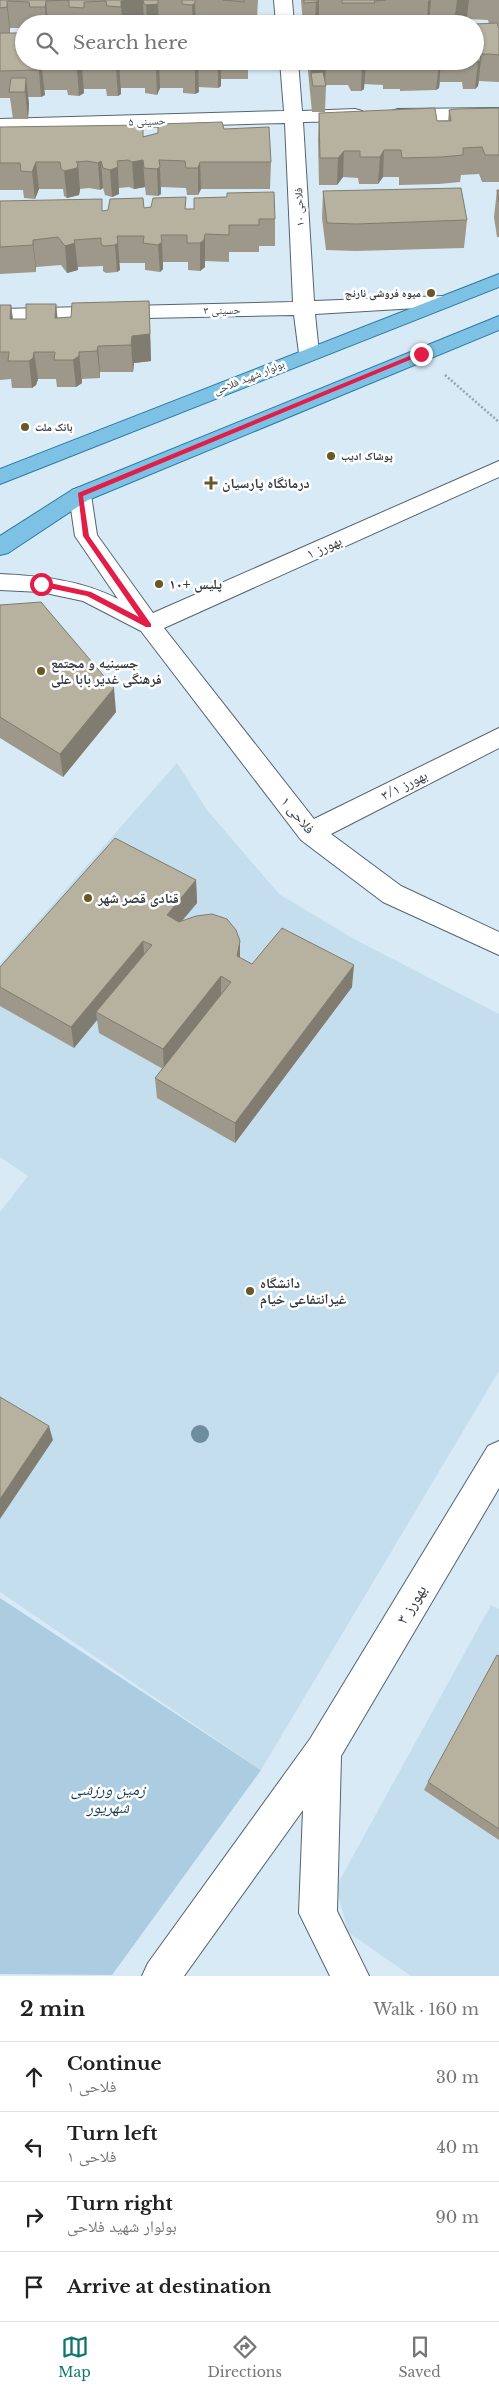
<!DOCTYPE html>
<html lang="en">
<head>
<meta charset="utf-8">
<style>
	body { margin:0; font-family:"Libre Baskerville","Noto Naskh Arabic",serif; background:#f2f2f2; color:#222 }
	.stop { position:absolute; width:15px; height:15px; margin:-11px; border:4px solid #e11d48; border-radius:50%; background:#fff }
	.stop.end { background:#e11d48; border-color:#fff; box-shadow:0 1px 5px #0008 }
	.list { margin:0; padding:0; list-style:none }
	h2 { display:flex; justify-content:space-between; align-items:center; height:65px; margin:0; padding:0 20px; font-size:21px }
	h2 small { font-size:16px; font-weight:400; color:#767676 }
	.list li { display:grid; grid-template-columns:32px 1fr auto; gap:15px; align-items:center; box-sizing:border-box; height:70px; padding:0 20px; border-top:1px solid #e0e0e0 }
	.list b { display:block; font-size:19px; white-space:nowrap }
	.list p { margin:0; font-size:16px; white-space:nowrap; color:#767676 }
	.list em { font-size:16px; font-style:normal; color:#767676 }
	.icon { flex:none; width:28px; height:28px; fill:none; stroke:currentColor; stroke-width:2; stroke-linecap:round; stroke-linejoin:round }
	.map { position:relative; flex:none; width:499px; height:1976px; overflow:hidden }
	.search { position:absolute; background:#fff; box-shadow:0 1px 4px #0004; left:15px; right:15px; top:15px; height:55px; display:flex; align-items:center; gap:12px; box-sizing:border-box; padding:0 18px; border-radius:28px; color:#767676; font-size:19px }
	.sheet { height:345px; background:#fff }
	nav { display:flex; justify-content:space-around; align-items:center; box-sizing:border-box; height:70px; border-top:1px solid #e0e0e0; background:#fff; font-size:14px; color:#767676 }
	nav a { display:grid; justify-items:center; gap:2px }
	nav .on { color:#0f766e }
	.map>svg:first-child { display:block }
	.built { fill:#c4deee }
	.green { fill:#accce1 }
	.lines { fill:none; stroke-linecap:round; stroke-linejoin:round }
	.minor-casing { stroke:#54656f; stroke-width:2 }
	.major-casing { stroke:#2c79a1; stroke-width:2 }
	.path { stroke:#97a5ae; stroke-width:2.5; stroke-dasharray:2 2; stroke-linecap:butt }
	.minor { fill:#fff; fill-rule:evenodd }
	.major { fill:#7dc2e5; fill-rule:evenodd }
	.tree { fill:#6d8c9d }
	.wall { fill:#9d9889 }
	.shaded-wall { fill:#807c6f }
	.building { fill:#b7b19f; stroke:#807c6f }
	.route { fill:#e11d48 }
	.poi-dot { fill:#685826; stroke:#fff; stroke-width:2 }
	.labels { text-anchor:middle; stroke-width:5; stroke-linejoin:round; paint-order:stroke }
	.far-street-label { font-size:11px; fill:#353c41; stroke:#fff }
	.far-poi-label { font-size:11px; font-weight:bold; fill:#353c41; stroke:#fff; text-anchor:start }
	.poi-label { font-size:14px; font-weight:bold; fill:#353c41; stroke:#fff; text-anchor:start }
	.street-label { font-size:14px; fill:#353c41; stroke:#fff }
	.near-street-label { font-size:16px; fill:#353c41; stroke:#fff }
	.near-park-label { font-size:16px; font-style:italic; fill:#163f55; stroke:#fff }
</style>
</head>
<body>
<div class="map">
<svg width="499" height="1976" viewBox="0 0 499 1976">
	<rect width="100%" height="100%" fill="#d7eaf6"/>
	<!-- built -->
	<g class="built">
		<polygon points="177,763 207,810 279,894 354,939 499,1014 499,1371 261,1770 0,1592 0,1212 28,1176 0,1157 0,964"/>
		<polygon points="491,1605 499,1609 499,1976 411,1976 348,1932 336,1887"/>
	</g>
	<!-- green -->
	<polygon class="green" points="0,1598 261,1770 112,1975 0,1974"/>
	<g class="lines">
		<defs>
			<g id="minor">
				<polygon points="274,0 292,0 294,24 276,24"/>
				<polygon points="280,61 298,61 302,111 355,109 362,111 364,115 362,119 355,121 303,122 314,301 444,296 451,298 454,302 451,306 315,314 319,353 316,358 309,360 302,358 299,353 294,315 0,321 0,309 293,302 285,123 0,131 0,119 284,111"/>
				<polygon points="499,108 499,120 398,121 391,119 389,115 391,111 398,109"/>
				<path d="M499 461V477L164 628 314 819 499 728V748L331 834 401 886 499 932V955L383 902 301 840 141 631 83 601 41 592 0 590V574C42 576 81 580 118 599L75 536 69 495 72 490 80 487 88 490 91 495 97 535 153 613Z"/>
				<polygon points="499,1441 499,1488 341,1756 337,1911 369,1976 330,1976 299,1913 303,1810 184,1976 142,1976 148,1963 310,1739 488,1446"/>
			</g>
			<g id="major">
				<polygon points="499,274 499,287 0,484 0,469"/>
				<polygon points="499,316 499,330 88,500 8,553 0,555 0,536 72,490"/>
			</g>
		</defs>
		<!-- minor casing -->
		<use href="#minor" class="minor-casing"/>
		<!-- major casing -->
		<use href="#major" class="major-casing"/>
		<!-- path -->
		<polyline class="path" points="445,375 499,422"/>
		<!-- minor -->
		<use href="#minor" class="minor"/>
		<!-- major -->
		<use href="#major" class="major"/>
	</g>
	<!-- trees -->
	<circle class="tree" cx="200" cy="1434" r="9"/>
	<!-- wall -->
	<g class="wall">
		<polygon points="0,0 258,0 257,19 244,19 244,24 24,24 24,28 10,28 10,33 24,61 262,61 262,70 248,70 248,79 221,79 221,86 218,88 198,87 199,92 195,94 183,93 183,88 160,88 157,95 145,93 145,88 121,88 121,94 118,96 107,96 106,89 83,89 84,93 79,96 68,95 67,90 44,90 45,95 41,97 28,97 29,104 28,119 13,119 10,98 0,98"/>
		<polygon points="301,0 499,0 499,26 498,26 499,29 499,82 479,81 478,86 475,89 463,89 462,82 440,82 439,88 436,90 400,91 400,89 383,89 383,85 364,84 364,89 361,91 351,91 348,85 326,85 325,112 312,112 307,61 475,61 489,24 488,20 467,19 466,24 451,24 450,21 429,19 429,24 414,24 413,21 392,21 392,24 340,24 340,22 319,22 319,24 303,24"/>
		<polygon points="499,108 499,182 482,182 479,174 461,175 460,182 439,184 399,185 399,177 383,177 378,184 359,184 358,178 343,177 337,185 319,185 318,140 319,113 437,121 448,121 449,110"/>
		<polygon points="0,127 144,136 224,129 271,162 270,189 201,189 198,195 187,195 186,188 161,187 161,194 158,196 146,195 145,187 134,189 129,187 119,188 119,194 112,197 105,195 103,188 100,190 89,188 80,189 79,195 67,198 64,196 63,189 39,189 35,199 24,198 23,190 0,190"/>
		<polygon points="497,190 499,190 499,237 497,237 494,217"/>
		<polygon points="323,191 467,220 464,248 355,251 326,250 322,218"/>
		<polygon points="227,193 275,219 275,246 259,246 259,252 229,252 229,262 205,261 205,267 200,271 188,270 188,262 163,262 163,269 160,272 145,270 145,263 119,263 120,270 117,272 106,273 103,271 103,266 78,267 78,270 67,273 61,265 36,267 36,272 0,274 0,201 103,211 144,208 194,209 227,197"/>
		<polygon points="149,301 151,361 134,363 133,372 100,372 100,378 82,379 82,383 76,387 57,387 56,379 38,379 36,385 32,388 12,388 11,379 0,380 0,305 11,305 13,319 26,319 56,304 57,318 71,317"/>
		<polygon points="0,605 116,712 63,777 0,738"/>
		<polygon points="196,880 197,903 182,921 240,941 240,958 252,964 352,987 235,1143 157,1098 155,1078 163,1069 99,1033 97,1020 74,1048 0,1006 0,967"/>
		<polygon points="499,1656 499,1840 424,1790 428,1782"/>
	</g>
	<!-- shaded-wall -->
	<g class="shaded-wall">
		<polygon points="131,0 143,0 144,24 122,24 121,1"/>
		<polygon points="319,0 319,24 315,24 316,2"/>
		<polygon points="430,0 431,0 429,24 427,24 428,1"/>
		<polygon points="457,0 469,0 466,24 454,24"/>
		<polygon points="7,1 10,28 10,34 7,7"/>
		<polygon points="46,1 48,24 46,24 45,7"/>
		<polygon points="195,3 196,24 193,24 192,5"/>
		<polygon points="158,4 159,24 147,24 146,5"/>
		<polygon points="481,60 478,86 475,89 478,62"/>
		<polygon points="119,61 121,94 118,96 116,69"/>
		<polygon points="159,61 160,88 157,95 156,68"/>
		<polygon points="218,61 221,61 221,86 218,88"/>
		<polygon points="441,61 439,88 436,90 439,63"/>
		<polygon points="366,62 364,89 361,91 362,64"/>
		<polygon points="326,63 325,86 311,73 310,92 311,65"/>
		<polygon points="198,65 199,92 195,94 195,68"/>
		<polygon points="82,67 84,93 79,96 77,70"/>
		<polygon points="42,69 45,95 41,97 39,70"/>
		<polygon points="26,78 29,104 28,119 25,92"/>
		<polygon points="384,150 383,177 378,184 380,157"/>
		<polygon points="344,151 343,177 337,185 338,158"/>
		<polygon points="143,160 145,187 134,189 132,162"/>
		<polygon points="101,161 103,188 100,190 98,163"/>
		<polygon points="36,162 39,189 35,199 32,172"/>
		<polygon points="200,162 201,189 198,195 198,168"/>
		<polygon points="78,163 80,190 79,195 67,198 64,171"/>
		<polygon points="118,167 119,194 112,197 110,170"/>
		<polygon points="160,167 161,194 158,196 157,169"/>
		<polygon points="205,234 205,267 200,271 200,243"/>
		<polygon points="33,240 36,267 36,272 33,245"/>
		<polygon points="162,242 163,269 160,272 158,245"/>
		<polygon points="75,243 78,270 67,273 65,246"/>
		<polygon points="118,243 120,270 117,272 115,245"/>
		<polygon points="149,301 151,361 134,363 133,372 131,345 132,336"/>
		<polygon points="56,304 59,331 55,318"/>
		<polygon points="11,305 14,332 10,319"/>
		<polygon points="98,346 100,372 100,378 97,351"/>
		<polygon points="34,352 38,379 36,385 32,388 29,361"/>
		<polygon points="79,352 82,383 76,387 73,360"/>
		<polygon points="114,688 116,712 63,777 60,754"/>
		<polygon points="196,880 197,903 168,937 167,915"/>
		<polygon points="143,941 145,963 96,1012 97,1020 74,1048 71,1027"/>
		<polygon points="240,941 240,963 237,956"/>
		<polygon points="354,965 352,987 235,1143 235,1123"/>
		<polygon points="221,976 221,998 164,1070 163,1049"/>
		<polygon points="49,1426 53,1440 0,1519 0,1499"/>
	</g>
	<!-- building -->
	<g class="building">
		<polygon points="0,0 131,0 121,1 121,7 107,6 106,1 84,2 84,8 69,7 69,0 46,1 45,7 30,7 29,2 7,1 7,7 0,8"/>
		<polygon points="143,0 158,0 158,4 146,5 144,4"/>
		<polygon points="182,0 195,0 195,3 192,5 182,4"/>
		<polygon points="223,0 244,0 244,2"/>
		<polygon points="304,0 319,0 316,2 304,3"/>
		<polygon points="342,0 386,0 374,1 375,3 342,3"/>
		<polygon points="497,23 499,29 499,55 489,54 480,54 481,60 478,62 466,62 466,61 475,61 475,24"/>
		<polygon points="0,33 24,33 24,61 119,61 119,67 116,69 105,69 105,62 80,62 82,67 77,70 66,68 65,63 40,63 42,69 39,70 0,71"/>
		<polygon points="144,61 159,61 156,68 143,67"/>
		<polygon points="182,61 197,61 198,65 195,68 182,66"/>
		<polygon points="311,61 326,61 326,63 311,65"/>
		<polygon points="351,61 365,61 366,62 362,64 352,64"/>
		<polygon points="385,61 441,61 439,63 402,64 402,62 385,62"/>
		<polygon points="323,72 326,86 313,86 311,73"/>
		<polygon points="11,78 26,78 25,92 9,92"/>
		<polygon points="435,108 437,121 451,121 449,110 455,109 499,108 499,155 485,155 482,147 463,148 463,155 442,157 402,158 401,150 384,150 380,157 360,157 360,151 344,151 338,158 320,158 319,113"/>
		<polygon points="222,122 224,129 269,127 271,162 200,162 198,168 186,168 185,161 159,160 160,167 157,169 144,168 143,160 132,162 128,160 117,161 118,167 110,170 103,168 101,161 98,163 87,161 76,162 78,163 77,168 64,171 61,169 60,162 36,162 32,172 21,171 20,163 0,163 0,127 143,125 143,137 158,133 158,124"/>
		<polygon points="461,188 467,220 356,224 327,223 323,191"/>
		<polygon points="497,190 499,190 499,202"/>
		<polygon points="274,192 275,219 259,219 259,225 229,225 229,235 205,234 204,240 200,243 187,243 187,235 161,235 162,242 158,245 143,243 144,236 117,236 118,243 115,245 104,246 101,244 101,238 74,240 75,243 65,246 58,237 33,240 33,245 0,247 0,201 102,199 102,211 108,210 110,199 143,198 144,208 151,207 153,198 186,197 185,209 194,209 194,198 227,197 227,193"/>
		<polygon points="149,301 150,334 132,336 131,345 98,346 97,351 79,352 79,356 73,360 54,360 55,352 34,352 33,358 29,361 8,361 9,352 0,352 0,305 11,305 10,319 26,319 26,304 56,304 55,318 57,318 71,317 72,303"/>
		<polygon points="41,602 114,688 60,754 0,717 0,605"/>
		<polygon points="115,838 196,880 167,915 179,922 196,916 212,914 227,919 236,930 240,941 237,956 252,964 282,928 354,965 235,1123 155,1078 231,982 221,976 163,1049 96,1012 152,945 143,941 71,1027 0,987 0,967"/>
		<polygon points="0,1397 49,1426 0,1499"/>
		<polygon points="497,1655 499,1656 499,1829 428,1782"/>
	</g>
	<!-- route -->
	<polygon class="route" points="419,352 424,354 83,496 89,536 151,624 151,627 146,627 87,596 39,586 41,581 91,592 139,617 83,536 78,493"/>
	<!-- markers -->
	<g class="poi-dot">
		<circle cx="431" cy="293" r="5"/>
		<circle cx="25" cy="427" r="5"/>
		<circle cx="331" cy="456" r="5"/>
		<path d="M208.5 475.5h5v5h5v5h-5v5h-5v-5h-5v-5h5z"/>
		<circle cx="159" cy="584" r="5"/>
		<circle cx="41" cy="671" r="5"/>
		<circle cx="88" cy="898" r="5"/>
		<circle cx="250" cy="1291" r="5"/>
	</g>
	<g class="labels">
		<!-- far-street labels -->
		<g class="far-street-label">
			<text transform="translate(147 121) rotate(-2)" y="4">حسینی ۵</text>
			<text transform="translate(299 207) rotate(-93)" y="4">فلاحی ۱۰</text>
			<text transform="translate(222 310) rotate(-1)" y="4">حسینی ۳</text>
			<text transform="translate(249 377) rotate(-22)" y="4">بولوار شهید فلاحی</text>
		</g>
		<!-- far-poi labels -->
		<g class="far-poi-label">
			<text x="421" y="297" text-anchor="end">میوه فروشی نارنج</text>
			<text x="35" y="431">بانک ملت</text>
			<text x="341" y="460">پوشاک ادیب</text>
		</g>
		<!-- poi labels -->
		<g class="poi-label">
			<text x="222" y="488">درمانگاه پارسیان</text>
			<text x="169" y="589">پلیس +۱۰</text>
			<text x="51" y="668">جسینیه و مجتمع<tspan x="51" dy="16">فرهنگی غدیر بابا علی</tspan></text>
			<text x="98" y="903">قنادی قصر شهر</text>
			<text x="260" y="1288">دانشگاه<tspan x="260" dy="16">غیرانتفاعی خیام</tspan></text>
		</g>
		<!-- street labels -->
		<g class="street-label">
			<text transform="translate(324 547) rotate(-24)" y="5">بهورز ۱</text>
			<text transform="translate(404 785) rotate(-27)" y="5">بهورز ۳/۱</text>
			<text transform="translate(298 815) rotate(50)" y="5">فلاحی ۱</text>
		</g>
		<!-- near-street labels -->
		<g class="near-street-label">
			<text transform="translate(411 1604) rotate(-59)" y="6">بهورز ۳</text>
		</g>
		<!-- near-park labels -->
		<g class="near-park-label">
			<text x="108" y="1795">زمین ورزشی<tspan x="108" dy="18">شهریور</tspan></text>
		</g>
	</g>
</svg>
<div class="stop" style="left:41px;top:584px"></div>
<div class="stop end" style="left:421px;top:354px"></div>
<div class="search"><svg class="icon" aria-label="search" viewBox="0 0 24 24"><circle cx="10" cy="10" r="6"/><path d="M15 15l6 6"/></svg>Search here</div>
</div>
<section class="sheet">
<h2>2 min<small>Walk · 160 m</small></h2>
<ul class="list">
<li><svg class="icon" aria-label="ahead" viewBox="0 0 24 24"><path d="M12 20V5M6 11l6-6 6 6"/></svg><div><b>Continue</b><p>فلاحی ۱</p></div><em>30 m</em></li>
<li><svg class="icon" aria-label="left" viewBox="0 0 24 24"><path d="M17 20v-9H6M10 6l-5 5 5 5"/></svg><div><b>Turn left</b><p>فلاحی ۱</p></div><em>40 m</em></li>
<li><svg class="icon" aria-label="right" viewBox="0 0 24 24"><path d="M7 20v-9h11M14 6l5 5-5 5"/></svg><div><b>Turn right</b><p>بولوار شهید فلاحی</p></div><em>90 m</em></li>
<li><svg class="icon" aria-label="arrive" viewBox="0 0 24 24"><path d="M6 21V4h12l-3 4 3 4H6"/></svg><div><b>Arrive at destination</b></div></li>
</ul>
</section>
<nav>
<a class="on"><svg class="icon" aria-label="map" viewBox="0 0 24 24"><path d="M3 6l6-2 6 2 6-2v14l-6 2-6-2-6 2zM9 4v14M15 6v14"/></svg>Map</a>
<a><svg class="icon" aria-label="directions" viewBox="0 0 24 24"><path d="M12 3l9 9-9 9-9-9zM9 14v-3h6M13 9l2 2-2 2"/></svg>Directions</a>
<a><svg class="icon" aria-label="saved" viewBox="0 0 24 24"><path d="M7 4h10v16l-5-4-5 4z"/></svg>Saved</a>
</nav>
</body>
</html>
